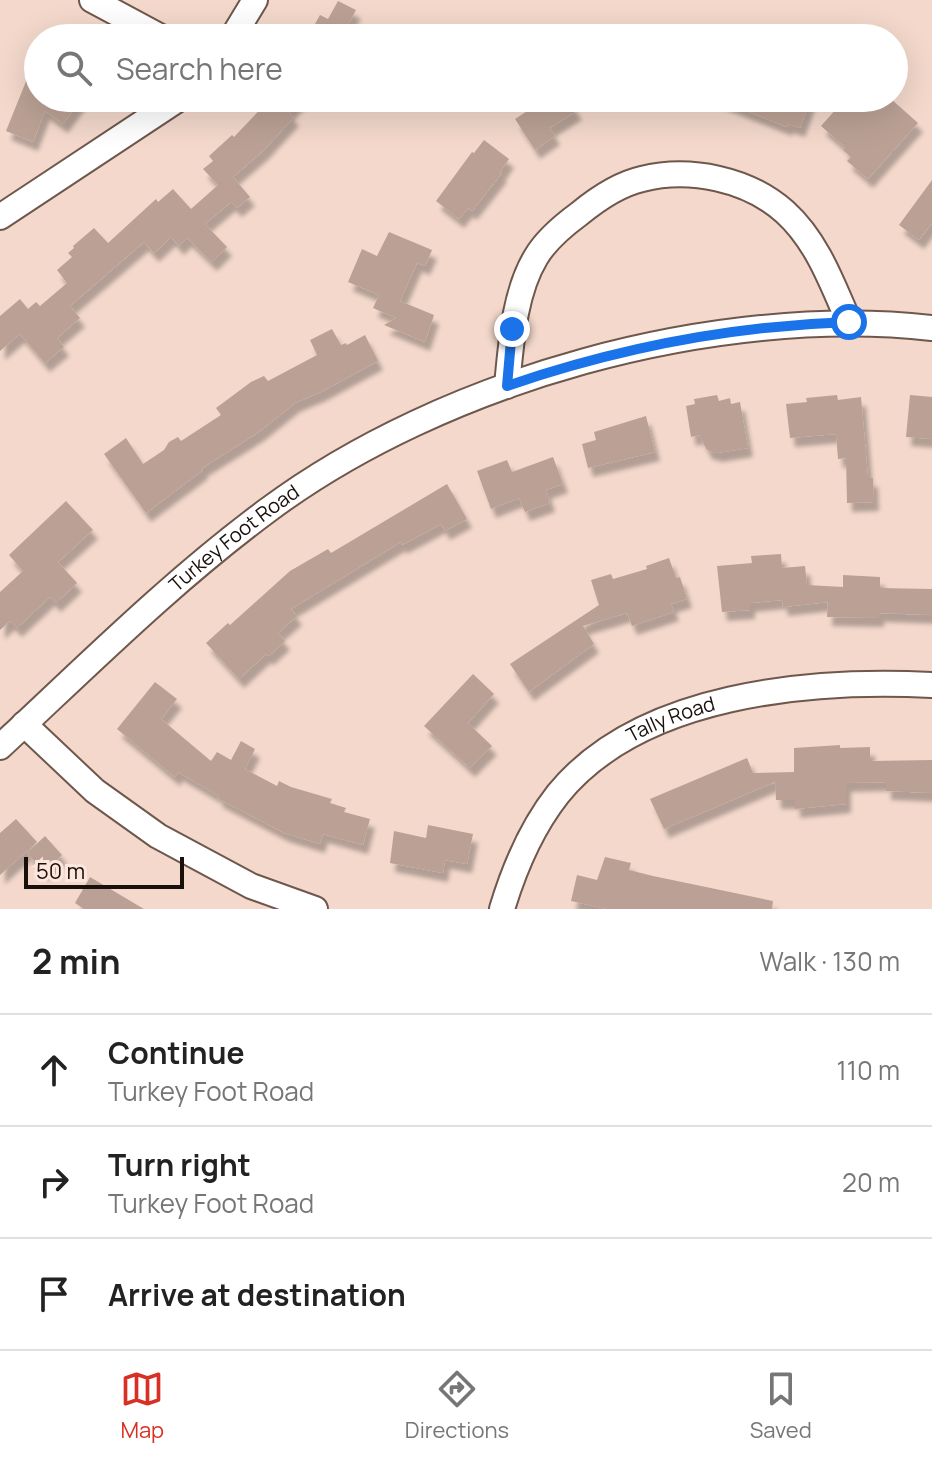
<!DOCTYPE html>
<html lang="en">
<head>
<meta charset="utf-8">
<style>
	body { margin:0; font-family:Manrope,sans-serif; background:#f6f6f6; color:#222 }
	.scale { position:absolute; left:24px; bottom:20px; width:160px; box-sizing:border-box; padding-left:8px; border:4px solid #19100c; border-top:0; font-size:22px; line-height:28px; white-space:nowrap; color:#19100c; -webkit-text-stroke:6px #fde6dc; paint-order:stroke }
	.stop { position:absolute; width:24px; height:24px; margin:-18px; border:6px solid #1a73e8; border-radius:50%; background:#fff }
	.stop.end { background:#1a73e8; border-color:#fff; box-shadow:0 2px 8px #0008 }
	.list { margin:0; padding:0; list-style:none }
	h2 { display:flex; justify-content:space-between; align-items:center; height:104px; margin:0; padding:0 32px; font-size:34px }
	h2 small { font-size:26px; font-weight:400; color:#767676 }
	.list li { display:grid; grid-template-columns:52px 1fr auto; gap:24px; align-items:center; box-sizing:border-box; height:112px; padding:0 32px; border-top:2px solid #e0e0e0 }
	.list b { display:block; font-size:30px; white-space:nowrap }
	.list p { margin:0; font-size:26px; white-space:nowrap; color:#767676 }
	.list em { font-size:26px; font-style:normal; color:#767676 }
	.icon { flex:none; width:44px; height:44px; fill:none; stroke:currentColor; stroke-width:2; stroke-linecap:round; stroke-linejoin:round }
	.map { position:relative; flex:none; width:932px; height:909px; overflow:hidden }
	.search { position:absolute; background:#fff; box-shadow:0 8px 32px #0002; left:24px; right:24px; top:24px; height:88px; display:flex; align-items:center; gap:20px; box-sizing:border-box; padding:0 28px; border-radius:44px; color:#767676; font-size:30px }
	.sheet { height:440px; background:#fff }
	nav { display:flex; justify-content:space-around; align-items:center; box-sizing:border-box; height:112px; border-top:2px solid #e0e0e0; background:#fff; font-size:22px; color:#767676 }
	nav a { display:grid; justify-items:center; gap:4px }
	nav .on { color:#d93025 }
	.map>svg:first-child { display:block }
	.building { fill:#bba195; filter:url(#shadow) }
	.lines { fill:none; stroke-linecap:round; stroke-linejoin:round }
	.minor-casing { stroke:#6e574c; stroke-width:28 }
	.minor { stroke:#fff; stroke-width:24 }
	.route { stroke:#1a73e8; stroke-width:10 }
	.labels { text-anchor:middle; stroke-width:6; stroke-linejoin:round; paint-order:stroke }
	.street-label { font-size:20px; fill:#19100c; stroke:#fde6dc }
</style>
</head>
<body>
<div class="map">
<svg width="932" height="909" viewBox="0 0 932 909">
	<defs>
		<filter id="shadow"><feDropShadow dx="5" dy="9" stdDeviation="2" flood-color="#0004"/></filter>
	</defs>
	<rect width="100%" height="100%" fill="#f3d8cb"/>
	<!-- building -->
	<g class="building">
		<polygon points="338,1 356,10 341,38 307,38 320,15 328,19"/>
		<polygon points="37,54 38,98 82,98 63,124 45,111 33,142 6,131"/>
		<polygon points="271,98 301,98 289,112 294,117 264,150 233,177 250,197 237,208 231,202 205,224 227,247 212,262 187,238 179,246 171,237 154,253 144,242 70,306 80,318 57,338 64,347 45,363 20,334 0,351 0,316 20,299 28,309 36,302 40,306 67,283 57,270 72,257 68,253 74,248 73,246 94,228 108,243 156,199 158,202 173,189 191,209 218,185 203,169 213,161 209,156 232,135 234,137"/>
		<polygon points="530,98 568,98 577,111 550,128 555,136 535,150 515,119 535,106"/>
		<polygon points="714,98 811,98 800,128 788,124 787,127"/>
		<polygon points="846,98 878,98 885,105 891,99 918,123 868,179 847,161 851,157 843,150 845,147 821,126"/>
		<polygon points="484,140 509,159 500,172 502,173 472,211 468,208 459,219 436,201 472,152 474,153"/>
		<polygon points="932,180 932,223 919,240 899,225"/>
		<polygon points="389,232 432,250 425,266 417,263 400,301 434,315 425,342 384,325 396,318 373,308 379,295 348,282 362,249 377,256"/>
		<polygon points="332,329 341,345 346,343 347,345 365,335 378,361 321,392 295,403 259,432 202,468 203,470 146,513 104,454 126,438 143,464 164,450 169,442 178,437 181,441 221,415 216,408 251,382 264,376 268,381 317,355 310,340"/>
		<polygon points="717,395 719,401 730,398 731,404 740,402 748,448 717,453 707,450 699,435 691,437 686,406 695,404 694,399"/>
		<polygon points="837,395 838,400 861,397 868,478 873,478 874,502 847,503 846,458 838,459 836,434 790,438 786,404 807,402 806,398"/>
		<polygon points="910,395 932,397 932,439 906,437"/>
		<polygon points="646,416 655,452 588,468 582,444 596,440 594,432"/>
		<polygon points="553,457 563,484 546,490 550,503 525,512 519,498 491,509 477,471 507,460 512,472"/>
		<polygon points="447,484 467,519 445,531 441,524 402,545 401,542 291,609 297,616 278,633 285,641 269,656 266,654 239,679 206,643 228,623 230,625 290,571 328,549 331,553"/>
		<polygon points="66,501 93,530 58,562 77,583 56,603 50,597 17,628 10,621 0,630 0,592 23,571 9,555"/>
		<polygon points="781,554 782,568 805,566 807,585 843,587 843,575 880,577 880,588 932,589 932,615 879,613 879,618 827,617 828,602 783,607 782,600 750,603 750,610 722,612 717,566 752,563 751,556"/>
		<polygon points="669,558 676,578 680,577 687,599 671,604 674,612 632,626 627,613 583,626 594,644 529,692 510,664 599,605 591,580 611,574 613,579 647,569 646,566"/>
		<polygon points="473,674 494,694 468,723 492,746 470,768 424,726"/>
		<polygon points="155,682 177,699 161,719 211,761 217,752 231,760 241,741 255,749 245,769 277,786 279,781 291,787 332,799 330,803 346,808 344,812 370,819 363,845 323,834 320,844 284,833 217,798 219,796 178,772 175,777 117,729"/>
		<polygon points="840,745 840,748 870,747 870,761 932,760 932,793 886,791 886,782 846,783 846,804 795,809 795,800 776,800 775,782 664,829 650,799 747,758 753,773 794,772 794,748"/>
		<polygon points="16,819 37,842 0,875 0,833"/>
		<polygon points="428,825 473,834 467,864 445,860 443,873 390,863 394,831 426,838"/>
		<polygon points="45,836 62,855 44,872 27,853"/>
		<polygon points="605,857 631,863 629,870 653,876 773,901 772,909 607,909 571,901 577,875 597,880"/>
		<polygon points="90,877 144,909 84,909 75,903"/>
	</g>
	<g class="lines">
		<defs>
			<g id="minor">
				<polyline points="92,0 163,38"/>
				<polyline points="232,38 255,0"/>
				<polyline points="0,217 180,98"/>
				<path d="M507 386C511 345 514 293 536 257 546 240 564 225 579 214 596 200 620 184 642 179 690 167 748 179 785 212 817 241 832 283 849 322"/>
				<polyline points="24,724 95,791 158,836 251,886 315,909"/>
				<path id="s1" d="M0 747C87 666 172 581 268 510 443 380 715 304 932 328"/>
				<path id="s2" d="M502 909C514 869 532 827 558 794 640 693 811 679 932 685"/>
			</g>
		</defs>
		<!-- minor casing -->
		<use href="#minor" class="minor-casing"/>
		<!-- minor -->
		<use href="#minor" class="minor"/>
	</g>
	<g class="lines">
		<!-- route -->
		<path class="route" d="M512 329 507 386C618 348 731 326 849 322"/>
	</g>
	<g class="labels">
		<!-- street labels -->
		<g class="street-label">
			<text dy="7" stroke="none"><textPath href="#s1" startOffset="314">Turkey Foot Road</textPath></text>
			<text dy="7" stroke="none"><textPath href="#s2" startOffset="266">Tally Road</textPath></text>
		</g>
	</g>
</svg>
<div class="scale">50 m</div>
<div class="stop" style="left:849px;top:322px"></div>
<div class="stop end" style="left:512px;top:329px"></div>
<div class="search"><svg class="icon" aria-label="search" viewBox="0 0 24 24"><circle cx="10" cy="10" r="6"/><path d="M15 15l6 6"/></svg>Search here</div>
</div>
<section class="sheet">
<h2>2 min<small>Walk · 130 m</small></h2>
<ul class="list">
<li><svg class="icon" aria-label="ahead" viewBox="0 0 24 24"><path d="M12 20V5M6 11l6-6 6 6"/></svg><div><b>Continue</b><p>Turkey Foot Road</p></div><em>110 m</em></li>
<li><svg class="icon" aria-label="right" viewBox="0 0 24 24"><path d="M7 20v-9h11M14 6l5 5-5 5"/></svg><div><b>Turn right</b><p>Turkey Foot Road</p></div><em>20 m</em></li>
<li><svg class="icon" aria-label="arrive" viewBox="0 0 24 24"><path d="M6 21V4h12l-3 4 3 4H6"/></svg><div><b>Arrive at destination</b></div></li>
</ul>
</section>
<nav>
<a class="on"><svg class="icon" aria-label="map" viewBox="0 0 24 24"><path d="M3 6l6-2 6 2 6-2v14l-6 2-6-2-6 2zM9 4v14M15 6v14"/></svg>Map</a>
<a><svg class="icon" aria-label="directions" viewBox="0 0 24 24"><path d="M12 3l9 9-9 9-9-9zM9 14v-3h6M13 9l2 2-2 2"/></svg>Directions</a>
<a><svg class="icon" aria-label="saved" viewBox="0 0 24 24"><path d="M7 4h10v16l-5-4-5 4z"/></svg>Saved</a>
</nav>
</body>
</html>
